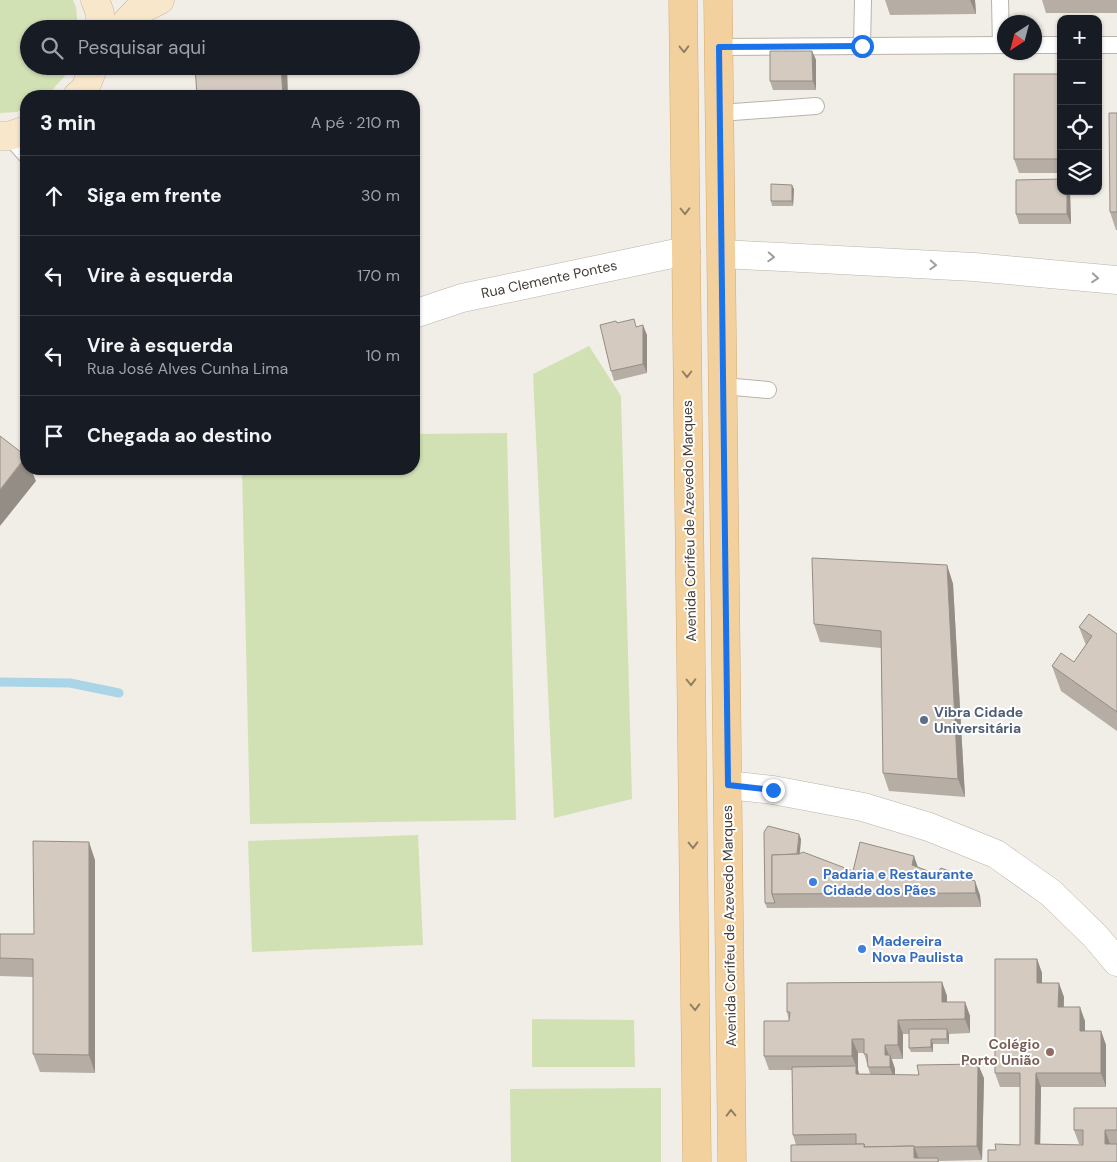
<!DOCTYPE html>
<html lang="pt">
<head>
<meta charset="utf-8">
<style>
	body { margin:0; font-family:"DM Sans",sans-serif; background:#20242c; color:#f1f3f6 }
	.controls { position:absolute; right:15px; top:15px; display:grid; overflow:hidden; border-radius:10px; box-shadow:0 1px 4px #0004 }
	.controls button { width:45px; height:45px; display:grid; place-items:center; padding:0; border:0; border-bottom:1px solid #363941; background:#171b24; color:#f1f3f6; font:25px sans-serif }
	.compass { position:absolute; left:997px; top:15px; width:45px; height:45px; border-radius:50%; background:#171b24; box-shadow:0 1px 4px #0004; rotate:216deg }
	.stop { position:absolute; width:15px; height:15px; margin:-11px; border:4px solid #1a73e8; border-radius:50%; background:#fff }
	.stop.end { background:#1a73e8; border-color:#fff; box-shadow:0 1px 5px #0008 }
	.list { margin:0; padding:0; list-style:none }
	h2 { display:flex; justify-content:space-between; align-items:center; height:65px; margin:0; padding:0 20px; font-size:21px }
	h2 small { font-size:16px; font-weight:400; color:#9ea1a6 }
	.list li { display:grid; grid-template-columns:32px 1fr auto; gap:15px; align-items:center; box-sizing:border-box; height:80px; padding:0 20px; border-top:1px solid #363941 }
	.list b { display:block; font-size:19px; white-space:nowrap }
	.list p { margin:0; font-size:16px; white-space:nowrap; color:#9ea1a6 }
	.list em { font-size:16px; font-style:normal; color:#9ea1a6 }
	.icon { flex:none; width:28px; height:28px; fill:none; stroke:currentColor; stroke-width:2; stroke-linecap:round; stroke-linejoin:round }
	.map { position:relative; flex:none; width:1117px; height:1162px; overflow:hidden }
	.search { position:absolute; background:#171b24; box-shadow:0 1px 4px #0004; left:20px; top:20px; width:400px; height:55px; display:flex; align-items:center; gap:12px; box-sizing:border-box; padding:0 18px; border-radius:28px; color:#9ea1a6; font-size:19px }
	.panel { position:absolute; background:#171b24; box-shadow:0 1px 4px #0004; left:20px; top:90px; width:400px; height:385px; border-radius:20px }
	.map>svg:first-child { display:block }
	.green { fill:#d2e1b4 }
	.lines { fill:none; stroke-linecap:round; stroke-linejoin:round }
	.stream { stroke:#aad5e7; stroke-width:9 }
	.lane-casing { stroke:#bbb3aa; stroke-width:18 }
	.street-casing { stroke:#bbb3aa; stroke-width:29 }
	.secondary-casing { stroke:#cbb99b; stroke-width:29 }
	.primary-casing { stroke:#d5ab71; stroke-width:29 }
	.lane { stroke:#fff; stroke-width:16 }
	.street { stroke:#fff; stroke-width:28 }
	.secondary { stroke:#f8e7ca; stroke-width:28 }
	.primary { stroke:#f2d19f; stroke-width:28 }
	.wall { fill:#b6aea5; fill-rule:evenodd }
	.shaded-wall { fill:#948d86 }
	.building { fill:#d4cac0; stroke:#948d86 }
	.oneway { stroke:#928065 }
	.oneway2 { stroke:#a19e9a }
	.route { stroke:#1a73e8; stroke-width:6 }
	.service-dot { fill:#5c6f8a; stroke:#fff; stroke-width:2 }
	.shop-dot { fill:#3f7fe0; stroke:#fff; stroke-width:2 }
	.education-dot { fill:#8d6e63; stroke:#fff; stroke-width:2 }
	.labels { text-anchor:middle; stroke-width:4; stroke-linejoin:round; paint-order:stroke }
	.street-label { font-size:14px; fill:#433d36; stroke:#fff }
	.service-label { font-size:14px; font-weight:bold; fill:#4e5e75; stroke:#fff; text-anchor:start }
	.shop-label { font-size:14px; font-weight:bold; fill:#366cbe; stroke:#fff; text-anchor:start }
	.education-label { font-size:14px; font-weight:bold; fill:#785e54; stroke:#fff; text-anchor:end }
</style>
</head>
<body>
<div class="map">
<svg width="1117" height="1162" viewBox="0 0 1117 1162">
	<rect width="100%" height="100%" fill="#f1ede7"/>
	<!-- green -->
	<g class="green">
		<polygon points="0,0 73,0 76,7 78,29 29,29 29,66 70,66 69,71 47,96 26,96 26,107 17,112 0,113"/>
		<polygon points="589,346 621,396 632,799 554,818 533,374"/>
		<polygon points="507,433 516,820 250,824 242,469 414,469 414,434"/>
		<polygon points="418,835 423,945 252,952 248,841"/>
		<polygon points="532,1019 634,1020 635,1067 532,1067"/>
		<polygon points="661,1088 661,1162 511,1162 510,1089"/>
	</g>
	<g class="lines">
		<!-- stream -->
		<polyline class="stream" points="0,682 70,683 119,693"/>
		<defs>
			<g id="lane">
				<polyline points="1000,0 1001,45"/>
				<polyline points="1034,45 1061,45"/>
				<polyline points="1098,45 1117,45"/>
				<polyline points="862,46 863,0"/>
				<polyline points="719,47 1004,45"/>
				<polyline points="720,113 816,106"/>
				<polyline points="9,136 26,155"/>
				<polyline points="723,386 768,390"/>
			</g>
			<g id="street">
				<polyline points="722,254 974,267 1117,280"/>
				<polyline points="414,314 462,298 686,251"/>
				<polyline points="728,785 773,790 863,807 929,827 996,854 1051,893 1095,936 1117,962"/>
			</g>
			<g id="secondary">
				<polyline points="95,0 100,13 100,29"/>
				<polyline points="120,29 136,12 160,0"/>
				<polyline points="77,96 85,89 94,66"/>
				<polyline points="0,136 9,136 26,130"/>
			</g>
			<g id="primary">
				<polyline points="683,0 697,1162"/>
				<polyline points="718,0 732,1162"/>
			</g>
		</defs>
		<!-- lane casing -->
		<use href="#lane" class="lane-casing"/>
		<!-- street casing -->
		<use href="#street" class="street-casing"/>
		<!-- secondary casing -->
		<use href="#secondary" class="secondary-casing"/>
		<!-- primary casing -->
		<use href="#primary" class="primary-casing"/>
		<!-- lane -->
		<use href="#lane" class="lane"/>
		<!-- street -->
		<use href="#street" class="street"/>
		<!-- secondary -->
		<use href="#secondary" class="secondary"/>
		<!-- primary -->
		<use href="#primary" class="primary"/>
	</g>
	<!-- wall -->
	<g class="wall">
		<polygon points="885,0 975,0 976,14 890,15"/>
		<polygon points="1042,0 1117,0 1117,13 1046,13"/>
		<polygon points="812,51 816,60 816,90 773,90 770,81"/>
		<polygon points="1061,74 1061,173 1019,173 1014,159"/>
		<polygon points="1117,113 1117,230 1116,230 1110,212"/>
		<polygon points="414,132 415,137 419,215 414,215"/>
		<polygon points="794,189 793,206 772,206 771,201"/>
		<polygon points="1061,191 1070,191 1071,224 1019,224 1016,214"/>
		<polygon points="617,323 637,327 647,335 647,373 614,381 611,371"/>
		<polygon points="947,565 953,584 965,797 889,791 883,773 881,648 820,642 814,624"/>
		<polygon points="1079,627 1117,634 1117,731 1061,691 1052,666 1074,662 1086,645"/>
		<polygon points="801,839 800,854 853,871 918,867 936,874 980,895 981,907 767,908 765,903"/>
		<polygon points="95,860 95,1073 40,1072 33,1054 33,977 0,976 0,934 34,934"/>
		<polygon points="1037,959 1042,973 1042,983 1064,997 1064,1007 1085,1021 1085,1031 1101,1031 1106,1045 1106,1087 1041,1087 1040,1144 1083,1145 1079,1144 1074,1130 1117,1108 1117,1144 996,1150 1020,1145 1020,1087 1000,1087 995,1073"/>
		<path d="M942 982 947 996V1002H965L970 1016V1033L949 1034V1044H933V1052H911L909 1048V1034H903V1059H892L895 1069V1075L984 1078 982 1160 939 1161V1162H791L796 1145 793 1135 792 1070H769L764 1056 789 1021 787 1012ZM858 1053H864L870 1074H859L858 1070Z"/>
	</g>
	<!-- shaded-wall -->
	<g class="shaded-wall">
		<polygon points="970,0 975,0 976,14"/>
		<polygon points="812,51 816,60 816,90 813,81"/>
		<polygon points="281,66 287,66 288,96 283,96"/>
		<polygon points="414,132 415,137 419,215 414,201"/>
		<polygon points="792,185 794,189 793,206 792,201"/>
		<polygon points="1067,191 1070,191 1071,224 1067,214"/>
		<polygon points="643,325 647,335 647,373 643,364"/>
		<polygon points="26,457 26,469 31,469 36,481 0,526 0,490"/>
		<polygon points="947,565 953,584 965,797 958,779"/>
		<polygon points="799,834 801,839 798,869 797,864"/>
		<polygon points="89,842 95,860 95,1073 89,1055"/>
		<polygon points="914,856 919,870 912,865"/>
		<polygon points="975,881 980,895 981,907 976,893"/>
		<polygon points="1037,959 1042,973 1042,997 1037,983"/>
		<polygon points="942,982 947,996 947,1016 942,1002"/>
		<polygon points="1059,983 1064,997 1063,1021 1058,1007"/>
		<polygon points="965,1002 970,1016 970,1033 965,1019"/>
		<polygon points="1080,1007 1085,1021 1085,1045 1080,1031"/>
		<polygon points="898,1020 903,1034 903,1059 898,1045"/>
		<polygon points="947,1029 949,1034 949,1044 947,1039"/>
		<polygon points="1101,1031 1106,1045 1106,1087 1101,1073"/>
		<polygon points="852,1039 858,1053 858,1070 861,1080 856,1074 856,1066 852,1056"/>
		<polygon points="931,1039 933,1044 933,1052 931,1047"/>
		<polygon points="885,1045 890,1058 890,1055 895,1069 895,1081 885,1055"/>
		<polygon points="978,1064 984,1078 982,1160 977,1146"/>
		<polygon points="1036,1073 1041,1087 1040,1158 1035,1144"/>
		<polygon points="1105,1130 1110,1144 1105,1144"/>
		<polygon points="914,1146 920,1162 914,1158"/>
	</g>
	<!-- building -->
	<g class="building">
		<polygon points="770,51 812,51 813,81 770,81"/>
		<polygon points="195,66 281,66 283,96 197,96"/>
		<rect x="1014" y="74" width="47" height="85"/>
		<polygon points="1109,113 1117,113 1117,212 1110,212"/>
		<polygon points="1061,179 1061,191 1067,191 1067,214 1016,214 1016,180"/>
		<polygon points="771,184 792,185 792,201 771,201"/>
		<polygon points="634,319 636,327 643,325 643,364 611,371 600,325 616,321 617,323"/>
		<polygon points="0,436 26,456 0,490"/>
		<polygon points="812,558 947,565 958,779 883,773 881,631 814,624"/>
		<polygon points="1089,614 1117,634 1117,712 1052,666 1061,653 1074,662 1092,636 1079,627"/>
		<polygon points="768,826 799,834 797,854 772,855 772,894 775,903 765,903 764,832"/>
		<polygon points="33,841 89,842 89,1055 33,1054 33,959 0,958 0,934 34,934"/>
		<polygon points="860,842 914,856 912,865 936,874 941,868 975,881 976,893 772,894 772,855 799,854 803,852 853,871"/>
		<polygon points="995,959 1037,959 1037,983 1059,983 1058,1007 1080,1007 1080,1031 1101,1031 1101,1073 1036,1073 1035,1144 1083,1145 1083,1130 1074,1130 1074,1108 1117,1108 1117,1130 1105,1130 1105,1144 1117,1144 1117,1162 988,1162 988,1150 996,1150 995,1144 1020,1145 1020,1073 995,1073"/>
		<polygon points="942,982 942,1002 965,1002 965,1019 898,1020 898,1045 885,1045 885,1055 890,1055 890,1067 868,1067 867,1054 864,1054 864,1039 852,1039 852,1056 764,1056 764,1021 789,1021 790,1012 787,1012 787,983"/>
		<polygon points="909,1029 947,1029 947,1039 931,1039 931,1047 909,1048"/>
		<polygon points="978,1064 977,1146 914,1147 914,1146 865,1147 864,1144 856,1144 856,1134 793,1135 792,1067 856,1066 856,1074 919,1075 917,1065"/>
		<polygon points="864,1144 864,1147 914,1146 914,1158 938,1158 938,1162 791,1162 791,1145"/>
	</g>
	<!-- one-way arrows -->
	<defs><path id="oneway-chevron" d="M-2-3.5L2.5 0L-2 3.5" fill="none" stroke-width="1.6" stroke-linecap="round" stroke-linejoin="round" transform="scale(1.25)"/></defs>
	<g class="oneway">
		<use href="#oneway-chevron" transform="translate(684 49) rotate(89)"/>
		<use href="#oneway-chevron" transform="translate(685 211) rotate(89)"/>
		<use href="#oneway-chevron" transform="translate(687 374) rotate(90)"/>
		<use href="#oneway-chevron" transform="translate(691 682) rotate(89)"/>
		<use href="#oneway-chevron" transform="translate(693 845) rotate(89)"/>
		<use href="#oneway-chevron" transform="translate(695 1007) rotate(89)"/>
		<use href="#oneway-chevron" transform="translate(731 1113) rotate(-91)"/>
	</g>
	<g class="oneway2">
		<use href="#oneway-chevron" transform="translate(771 257) rotate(3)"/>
		<use href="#oneway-chevron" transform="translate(933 265) rotate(3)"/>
		<use href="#oneway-chevron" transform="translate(1095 278) rotate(5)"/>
	</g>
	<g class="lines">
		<!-- route -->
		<polyline class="route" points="773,790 728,785 719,47 862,46"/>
	</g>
	<!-- markers -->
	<circle class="service-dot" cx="924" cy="720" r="5"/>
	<g class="shop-dot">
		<circle cx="813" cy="882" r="5"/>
		<circle cx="862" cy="949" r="5"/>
	</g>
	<circle class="education-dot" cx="1050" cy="1052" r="5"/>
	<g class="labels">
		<!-- street labels -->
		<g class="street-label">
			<text transform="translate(549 279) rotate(-12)" y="5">Rua Clemente Pontes</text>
			<text transform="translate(689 521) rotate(-91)" y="5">Avenida Corifeu de Azevedo Marques</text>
			<text transform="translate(729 926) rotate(-91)" y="5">Avenida Corifeu de Azevedo Marques</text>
		</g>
		<!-- service labels -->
		<g class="service-label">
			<text x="934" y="717">Vibra Cidade<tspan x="934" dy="16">Universitária</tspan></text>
		</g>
		<!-- shop labels -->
		<g class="shop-label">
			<text x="823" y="879">Padaria e Restaurante<tspan x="823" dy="16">Cidade dos Pães</tspan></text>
			<text x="872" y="946">Madereira<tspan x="872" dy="16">Nova Paulista</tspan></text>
		</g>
		<!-- education labels -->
		<g class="education-label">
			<text x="1040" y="1049">Colégio<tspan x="1040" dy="16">Porto União</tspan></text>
		</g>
	</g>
</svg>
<div class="controls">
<button>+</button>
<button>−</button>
<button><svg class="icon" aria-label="locate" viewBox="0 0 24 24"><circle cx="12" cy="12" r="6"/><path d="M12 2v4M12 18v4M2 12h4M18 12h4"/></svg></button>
<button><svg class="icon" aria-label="layers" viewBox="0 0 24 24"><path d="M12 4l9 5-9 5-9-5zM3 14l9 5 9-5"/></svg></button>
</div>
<svg class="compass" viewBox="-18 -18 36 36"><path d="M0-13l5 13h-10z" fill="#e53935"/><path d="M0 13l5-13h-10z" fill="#9ea1a6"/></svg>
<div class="stop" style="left:862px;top:46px"></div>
<div class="stop end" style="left:773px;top:790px"></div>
<div class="search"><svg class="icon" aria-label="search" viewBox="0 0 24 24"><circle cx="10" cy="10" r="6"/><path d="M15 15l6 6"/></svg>Pesquisar aqui</div>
<section class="panel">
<h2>3 min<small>A pé · 210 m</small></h2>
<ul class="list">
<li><svg class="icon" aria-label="ahead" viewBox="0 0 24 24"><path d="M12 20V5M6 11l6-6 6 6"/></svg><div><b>Siga em frente</b></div><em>30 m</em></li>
<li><svg class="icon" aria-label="left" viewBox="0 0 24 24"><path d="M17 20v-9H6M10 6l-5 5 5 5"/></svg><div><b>Vire à esquerda</b></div><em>170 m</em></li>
<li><svg class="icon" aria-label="left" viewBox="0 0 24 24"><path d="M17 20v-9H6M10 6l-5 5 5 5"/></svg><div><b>Vire à esquerda</b><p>Rua José Alves Cunha Lima</p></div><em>10 m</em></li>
<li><svg class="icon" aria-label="arrive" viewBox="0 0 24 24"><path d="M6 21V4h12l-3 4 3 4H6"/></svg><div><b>Chegada ao destino</b></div></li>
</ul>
</section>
</div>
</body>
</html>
